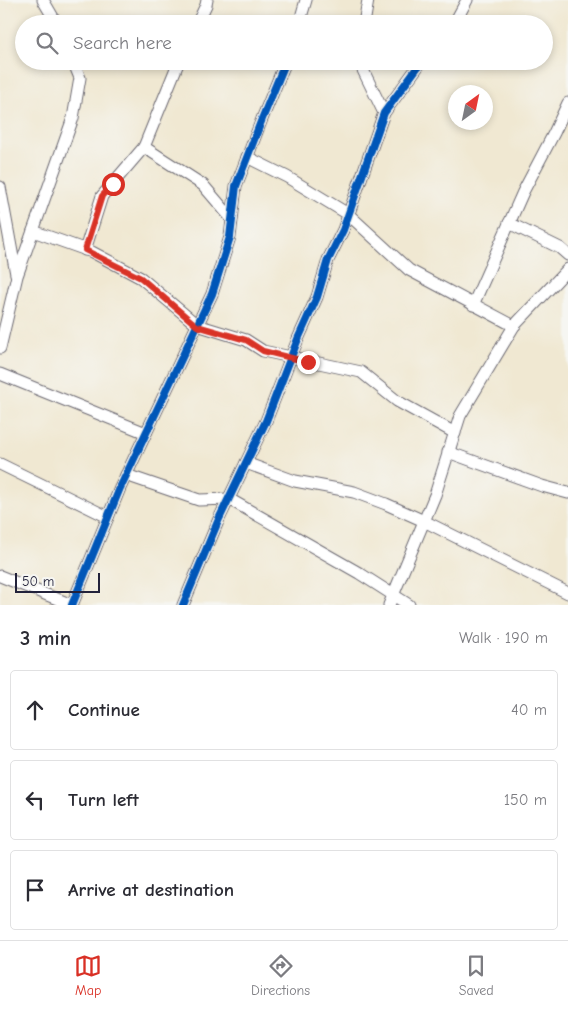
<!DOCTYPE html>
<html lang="en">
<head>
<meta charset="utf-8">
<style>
	body { margin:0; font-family:"Comic Neue",sans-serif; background:#f2f2f3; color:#2b2b33 }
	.compass { position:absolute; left:448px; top:85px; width:45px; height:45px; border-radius:50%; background:#fff; box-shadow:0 2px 8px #0003; rotate:33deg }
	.scale { position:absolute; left:15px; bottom:12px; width:85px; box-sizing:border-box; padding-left:5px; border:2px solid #22223b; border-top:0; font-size:14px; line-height:18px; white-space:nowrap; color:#22223b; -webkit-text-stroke:4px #f6f6f2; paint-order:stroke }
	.stop { position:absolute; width:15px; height:15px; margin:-11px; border:4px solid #d93025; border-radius:50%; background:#fff }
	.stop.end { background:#d93025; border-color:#fff; box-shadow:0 1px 5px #0008 }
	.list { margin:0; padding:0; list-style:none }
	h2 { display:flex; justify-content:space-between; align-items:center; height:65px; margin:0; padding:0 20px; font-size:21px }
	h2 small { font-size:16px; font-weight:400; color:#7c7c81 }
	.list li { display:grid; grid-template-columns:32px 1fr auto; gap:15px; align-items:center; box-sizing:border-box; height:80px; margin:0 10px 10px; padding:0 10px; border:1px solid #e1e1e2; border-radius:5px }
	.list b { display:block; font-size:19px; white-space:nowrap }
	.list em { font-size:16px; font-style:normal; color:#7c7c81 }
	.icon { flex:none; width:28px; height:28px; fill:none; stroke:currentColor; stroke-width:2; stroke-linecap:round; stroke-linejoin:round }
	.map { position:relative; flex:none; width:568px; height:605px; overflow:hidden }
	.search { position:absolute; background:#fff; box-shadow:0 2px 8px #0003; left:15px; right:15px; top:15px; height:55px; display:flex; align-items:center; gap:12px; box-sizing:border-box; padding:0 18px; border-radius:28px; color:#7c7c81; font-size:19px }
	.sheet { height:335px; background:#fff }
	nav { display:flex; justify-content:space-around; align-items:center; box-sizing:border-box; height:70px; border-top:1px solid #e1e1e2; background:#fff; font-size:14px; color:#7c7c81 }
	nav a { display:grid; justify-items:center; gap:2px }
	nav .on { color:#d93025 }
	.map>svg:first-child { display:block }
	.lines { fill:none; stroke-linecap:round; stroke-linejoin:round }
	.street-casing { stroke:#6a6770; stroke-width:13 }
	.street { stroke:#fff; stroke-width:11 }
	.cycleway-casing { stroke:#f6f6f2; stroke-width:11 }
	.cycleway { stroke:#0057b8; stroke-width:8 }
	.route { stroke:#d93025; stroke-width:6 }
</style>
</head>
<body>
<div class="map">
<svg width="568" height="605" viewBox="0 0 568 605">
	<rect width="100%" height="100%" fill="#f6f6f2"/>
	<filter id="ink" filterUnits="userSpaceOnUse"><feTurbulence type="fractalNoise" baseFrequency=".02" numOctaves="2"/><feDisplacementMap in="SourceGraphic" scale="10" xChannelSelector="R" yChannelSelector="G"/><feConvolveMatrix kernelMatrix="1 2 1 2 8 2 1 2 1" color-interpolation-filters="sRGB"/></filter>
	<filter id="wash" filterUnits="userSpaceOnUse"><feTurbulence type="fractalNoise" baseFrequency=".0096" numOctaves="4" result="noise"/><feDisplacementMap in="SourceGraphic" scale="20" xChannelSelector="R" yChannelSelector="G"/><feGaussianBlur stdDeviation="1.12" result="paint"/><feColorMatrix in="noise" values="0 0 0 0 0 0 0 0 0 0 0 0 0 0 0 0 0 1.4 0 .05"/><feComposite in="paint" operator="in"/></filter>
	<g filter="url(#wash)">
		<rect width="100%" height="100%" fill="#f0e8d2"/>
	</g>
	<g filter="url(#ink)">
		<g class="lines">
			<defs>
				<g id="street">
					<polyline points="43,0 57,24"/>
					<polyline points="197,24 206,5 207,0"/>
					<polyline points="299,24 306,0"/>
					<polyline points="364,24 368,0"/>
					<polyline points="454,24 467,0"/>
					<polyline points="361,61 361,66 384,113"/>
					<polyline points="144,147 203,185 232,219"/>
					<polyline points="247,157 287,177 348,214 409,270 514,326"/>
					<polyline points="0,187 16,274"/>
					<polyline points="509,223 560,248 568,255"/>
					<polyline points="33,231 92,252 141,278 197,325 246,340 263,351 361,372 397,401 455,433"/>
					<polyline points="85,250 102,196 144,147 179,61"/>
					<polyline points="473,305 523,192 554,133 568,103"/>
					<polyline points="0,348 17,276 73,118 80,78 73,61"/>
					<polyline points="0,374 146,433"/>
					<polyline points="448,452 542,486 568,493"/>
					<polyline points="246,463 295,481 354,492 386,504 424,521 568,593"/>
					<polyline points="0,464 108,517"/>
					<polyline points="126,475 199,500 229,499 359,573 409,605"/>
					<polyline points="0,576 72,605"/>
					<polyline points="72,605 120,488 212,294 230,237 236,186 262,119 286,61"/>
					<polyline points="183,605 219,519 266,421 298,339 317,297 328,260 343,230 384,113 422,61"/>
					<polyline points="389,605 435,495 460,416 514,326 568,269"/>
				</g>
			</defs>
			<!-- street casing -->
			<use href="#street" class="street-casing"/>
			<!-- street -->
			<use href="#street" class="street"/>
			<defs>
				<g id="cycleway">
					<polyline points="72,605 120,488 212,294 230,237 236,186 262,119 286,61"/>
					<polyline points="183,605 219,519 266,421 298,339 317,297 328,260 343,230 384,113 422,61"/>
				</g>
			</defs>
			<!-- cycleway casing -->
			<use href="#cycleway" class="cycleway-casing"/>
			<!-- cycleway -->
			<use href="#cycleway" class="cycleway"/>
		</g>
	</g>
	<g class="lines" filter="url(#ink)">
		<!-- route -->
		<polyline class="route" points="113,184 102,196 85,250 141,278 197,326 246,340 263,351 308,362"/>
	</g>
</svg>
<svg class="compass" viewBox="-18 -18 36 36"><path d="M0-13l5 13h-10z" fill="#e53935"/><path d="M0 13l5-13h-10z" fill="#7c7c81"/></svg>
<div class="scale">50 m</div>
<div class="stop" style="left:113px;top:184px"></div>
<div class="stop end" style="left:308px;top:362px"></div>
<div class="search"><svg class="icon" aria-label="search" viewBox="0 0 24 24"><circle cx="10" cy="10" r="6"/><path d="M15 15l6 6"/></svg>Search here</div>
</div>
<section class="sheet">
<h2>3 min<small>Walk · 190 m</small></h2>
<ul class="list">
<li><svg class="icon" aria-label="ahead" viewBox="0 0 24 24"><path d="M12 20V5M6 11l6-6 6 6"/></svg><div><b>Continue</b></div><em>40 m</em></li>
<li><svg class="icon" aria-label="left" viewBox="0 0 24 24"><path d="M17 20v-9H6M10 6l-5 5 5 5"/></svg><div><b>Turn left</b></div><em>150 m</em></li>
<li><svg class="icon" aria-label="arrive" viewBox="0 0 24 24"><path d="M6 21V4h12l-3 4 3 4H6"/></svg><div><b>Arrive at destination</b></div></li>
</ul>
</section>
<nav>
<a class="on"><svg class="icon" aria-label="map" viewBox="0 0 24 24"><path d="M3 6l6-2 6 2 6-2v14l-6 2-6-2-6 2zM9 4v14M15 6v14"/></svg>Map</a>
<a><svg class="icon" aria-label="directions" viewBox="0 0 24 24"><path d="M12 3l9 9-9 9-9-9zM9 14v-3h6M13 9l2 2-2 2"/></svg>Directions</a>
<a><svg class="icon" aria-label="saved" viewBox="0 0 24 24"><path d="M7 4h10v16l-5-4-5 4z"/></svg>Saved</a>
</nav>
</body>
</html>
